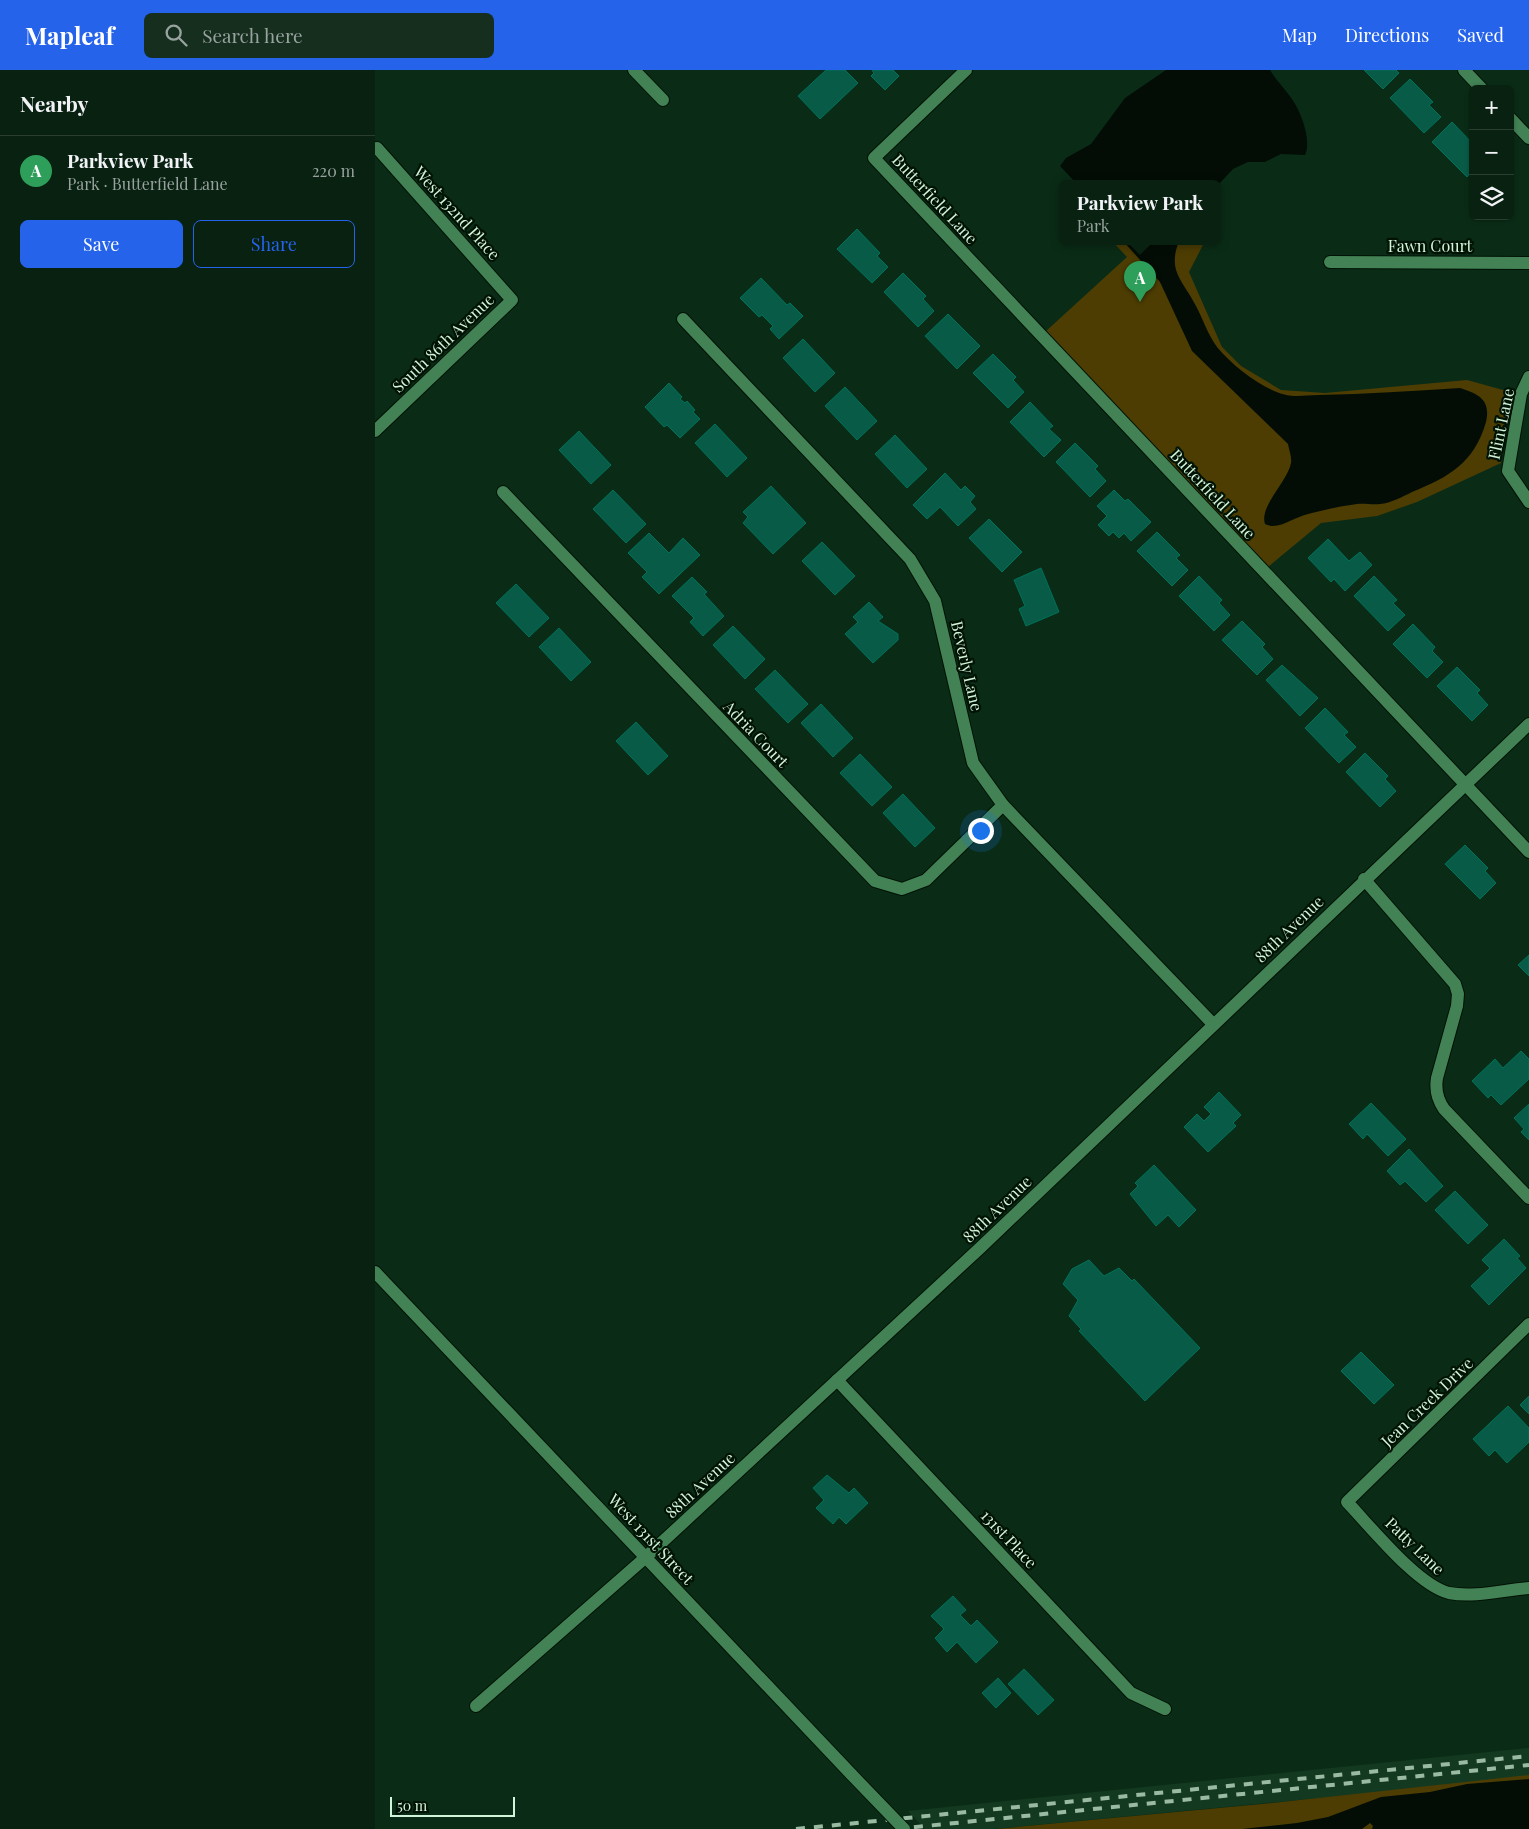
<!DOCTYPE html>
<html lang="en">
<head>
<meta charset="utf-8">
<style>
	body { margin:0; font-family:"Playfair Display",serif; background:#162e1e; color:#f1f3f6 }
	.controls { position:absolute; right:15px; top:15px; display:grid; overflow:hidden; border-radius:8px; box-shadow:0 1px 4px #0004 }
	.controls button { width:45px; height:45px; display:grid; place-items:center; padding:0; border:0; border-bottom:1px solid #293e30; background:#082110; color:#f1f3f6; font:25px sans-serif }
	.scale { position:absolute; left:15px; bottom:12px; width:125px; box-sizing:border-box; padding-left:5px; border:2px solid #d4f4da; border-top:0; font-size:14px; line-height:18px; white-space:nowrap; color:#d4f4da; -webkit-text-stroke:4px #001304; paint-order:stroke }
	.you { position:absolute; left:605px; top:760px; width:18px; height:18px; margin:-12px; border:4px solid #fff; border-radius:50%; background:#1a73e8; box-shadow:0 0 0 8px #1a73e833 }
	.badge { display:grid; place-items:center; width:32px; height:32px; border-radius:50%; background:#2563eb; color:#fff; font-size:16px; font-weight:700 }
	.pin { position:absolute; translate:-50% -41px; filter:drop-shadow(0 1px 2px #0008) }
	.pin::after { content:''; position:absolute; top:26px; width:18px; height:15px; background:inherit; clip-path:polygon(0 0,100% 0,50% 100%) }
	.popup { position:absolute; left:684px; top:110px; width:162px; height:65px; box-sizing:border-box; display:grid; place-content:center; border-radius:8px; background:#082110; filter:drop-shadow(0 1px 4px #0005); font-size:16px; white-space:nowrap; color:#98a39f }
	.popup b { font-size:19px; color:#f1f3f6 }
	.popup::after { content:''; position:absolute; left:50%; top:100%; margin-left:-10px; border:10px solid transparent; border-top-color:#082110 }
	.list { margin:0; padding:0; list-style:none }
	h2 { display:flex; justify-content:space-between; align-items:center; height:65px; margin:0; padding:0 20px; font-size:21px }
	h2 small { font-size:16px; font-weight:400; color:#98a39f }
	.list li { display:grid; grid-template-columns:32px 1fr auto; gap:15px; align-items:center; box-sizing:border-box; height:70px; padding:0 20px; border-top:1px solid #293e30 }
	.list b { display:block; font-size:19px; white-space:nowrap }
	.list p { margin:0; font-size:16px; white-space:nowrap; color:#98a39f }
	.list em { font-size:16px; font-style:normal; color:#98a39f }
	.actions { display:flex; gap:10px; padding:15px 20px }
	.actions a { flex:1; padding:11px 0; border:1px solid #2563eb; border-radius:8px; text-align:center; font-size:18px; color:#2563eb }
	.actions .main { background:#2563eb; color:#fff }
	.icon { flex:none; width:28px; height:28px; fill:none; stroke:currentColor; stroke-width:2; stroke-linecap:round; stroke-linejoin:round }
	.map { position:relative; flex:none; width:1154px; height:1759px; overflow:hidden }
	header { display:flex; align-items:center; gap:30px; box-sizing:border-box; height:70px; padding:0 25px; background:#2563eb; color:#fff }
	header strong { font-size:24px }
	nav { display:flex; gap:28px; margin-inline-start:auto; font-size:18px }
	.search { width:350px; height:45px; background:#162e1e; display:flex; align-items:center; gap:12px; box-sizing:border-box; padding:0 18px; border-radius:8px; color:#98a39f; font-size:19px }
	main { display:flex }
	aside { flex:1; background:#082110 }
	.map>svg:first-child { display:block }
	.built { fill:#133a21 }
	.green { fill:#4d3d03 }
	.water { fill:#030d05 }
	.building { fill:#085b47; stroke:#00725a }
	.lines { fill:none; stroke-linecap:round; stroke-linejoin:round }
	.street-casing { stroke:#021206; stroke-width:14 }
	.secondary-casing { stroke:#021206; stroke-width:14 }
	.street { stroke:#428254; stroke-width:12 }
	.secondary { stroke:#428254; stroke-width:12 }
	.rail { stroke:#9abba2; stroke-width:4; stroke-dasharray:9 9; stroke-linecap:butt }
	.secondary-bridge-casing { stroke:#021206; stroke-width:14; stroke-linecap:butt }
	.secondary-bridge { stroke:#428254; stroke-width:12 }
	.labels { text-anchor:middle; stroke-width:4.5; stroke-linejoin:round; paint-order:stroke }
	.street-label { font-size:16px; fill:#d4f4da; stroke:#001304 }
</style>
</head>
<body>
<header>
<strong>Mapleaf</strong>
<div class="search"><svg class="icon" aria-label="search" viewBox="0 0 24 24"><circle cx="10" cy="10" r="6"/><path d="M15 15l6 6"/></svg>Search here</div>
<nav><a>Map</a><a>Directions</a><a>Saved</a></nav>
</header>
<main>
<aside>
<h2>Nearby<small></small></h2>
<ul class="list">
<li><span class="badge" style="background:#2e9e5b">A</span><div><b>Parkview Park</b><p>Park · Butterfield Lane</p></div><em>220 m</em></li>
</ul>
<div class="actions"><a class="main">Save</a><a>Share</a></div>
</aside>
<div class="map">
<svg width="1154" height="1759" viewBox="0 0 1154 1759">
	<rect width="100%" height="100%" fill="#0a2c16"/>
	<!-- built -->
	<polygon class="built" points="1154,1678 1154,1708 618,1759 550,1759 533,1741"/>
	<!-- green -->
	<g class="green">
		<polygon points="737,171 830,171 814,202 847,277 866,296 906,320 950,323 1092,310 1139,323 1129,352 1126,393 1042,432 1002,446 946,453 893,497 670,262 752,187"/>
		<polygon points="1154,1705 1154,1759 621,1759 887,1734"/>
	</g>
	<!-- water -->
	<g class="water">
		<path d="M791 0H895C901 10 910 19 917 29 926 42 937 70 930 85L906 84 890 92H873L858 99 843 115 701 113 685 96 691 88 716 74 750 28Z"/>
		<path d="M748 171H804C792 202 808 210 821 236 828 249 833 265 842 277 856 294 879 312 899 321 917 329 927 325 944 325 991 324 1038 321 1085 318 1104 324 1116 330 1111 352 1099 393 1074 407 1037 422 1027 427 1016 433 1005 434 997 435 989 433 982 434 966 436 948 440 933 444 919 447 903 461 890 454 884 436 913 411 916 393 917 387 914 380 913 374L817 281 785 212Z"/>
		<polygon points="1154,1709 1154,1759 997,1759 998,1756 995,1753 987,1759 867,1759 922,1753 953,1747 1006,1727 1055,1722 1092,1714"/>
	</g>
	<!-- building -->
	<g class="building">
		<polygon points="451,0 470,0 483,13 445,49 423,26"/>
		<polygon points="497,0 518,0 524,6 510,20 496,6 499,3"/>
		<polygon points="989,0 1021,0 1024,3 1008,19"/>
		<polygon points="1035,9 1058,32 1054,35 1066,47 1049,63 1015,28"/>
		<polygon points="1077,52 1098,74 1098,100 1092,107 1057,72"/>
		<polygon points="482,159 505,183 502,186 513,197 497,213 462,179"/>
		<polygon points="528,203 551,226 548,229 559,241 543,257 509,222"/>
		<polygon points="386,208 412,235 415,233 428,246 404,269 395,259 398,256 387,245 384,247 365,228"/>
		<polygon points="573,244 605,276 582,299 550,266"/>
		<polygon points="428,269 460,303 440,322 408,288"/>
		<polygon points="618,284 641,307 638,310 649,322 633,338 598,303"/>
		<polygon points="294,313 307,327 305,329 310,333 312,331 320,340 318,342 325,349 305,368 292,355 289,357 270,337"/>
		<polygon points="470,317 502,351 482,370 450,336"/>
		<polygon points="655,332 678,356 674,359 686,370 669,387 635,352"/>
		<polygon points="340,354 372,388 352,407 320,373"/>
		<polygon points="204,361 236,395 216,414 184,380"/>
		<polygon points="520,365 552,399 532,418 500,384"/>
		<polygon points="700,373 723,396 720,399 731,411 715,427 681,392"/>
		<polygon points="570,403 586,420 590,416 600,426 595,432 601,439 583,456 565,437 552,449 538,435"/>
		<polygon points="396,416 431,453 398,484 368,453 373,447 368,442"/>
		<polygon points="238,420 271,454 251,473 218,439"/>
		<polygon points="739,420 750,431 753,429 776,452 756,471 749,463 744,468 738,462 734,466 723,455 732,446 722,436"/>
		<polygon points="614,449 647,482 627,502 594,468"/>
		<polygon points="782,462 805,485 801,488 813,500 797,516 762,481"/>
		<polygon points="274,463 294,483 308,468 325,485 284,524 267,507 272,502 253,483"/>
		<polygon points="953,469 974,491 985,482 997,495 970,521 959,509 956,512 933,488"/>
		<polygon points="447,472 480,506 460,525 427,491"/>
		<polygon points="666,498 684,542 651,556 644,539 650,536 639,510"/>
		<polygon points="824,506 847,530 844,533 855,545 839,561 804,526"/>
		<polygon points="999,506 1022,530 1018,533 1030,545 1013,561 979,526"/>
		<polygon points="317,507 332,522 329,524 349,546 328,566 315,552 319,548 297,526"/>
		<polygon points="141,514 174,548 154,567 121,533"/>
		<polygon points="494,532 508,547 503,551 523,564 523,570 498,593 470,564 483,552 478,547"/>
		<polygon points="867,551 890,574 887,577 898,589 882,605 847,570"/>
		<polygon points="1038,554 1060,577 1057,581 1068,592 1052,608 1018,574"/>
		<polygon points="358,556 390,589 370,609 338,575"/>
		<polygon points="184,558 216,592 196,611 164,577"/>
		<polygon points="907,595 943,628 925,646 891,610"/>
		<polygon points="1082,597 1105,620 1102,623 1113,635 1097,651 1062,616"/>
		<polygon points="400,600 433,634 413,653 380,619"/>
		<polygon points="446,634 478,668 458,687 426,653"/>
		<polygon points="950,638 973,662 969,665 981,677 964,693 930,658"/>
		<polygon points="261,652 293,686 273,705 241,671"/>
		<polygon points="990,683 1013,706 1010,709 1021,721 1005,737 971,702"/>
		<polygon points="485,684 517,717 497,736 465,703"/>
		<polygon points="528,724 560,758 540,777 508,743"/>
		<polygon points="1090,775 1113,798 1110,801 1121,813 1105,829 1070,794"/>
		<polygon points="1154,885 1154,906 1143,895"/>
		<polygon points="1146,981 1154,989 1154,1009 1126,1035 1116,1025 1113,1028 1097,1011 1120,989 1128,998"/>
		<polygon points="844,1022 866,1045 858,1053 861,1056 833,1082 809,1057 822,1044 829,1051 836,1044 829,1037"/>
		<polygon points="996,1033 1031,1069 1013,1086 992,1064 988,1069 974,1054"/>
		<polygon points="1154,1034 1154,1070 1146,1062 1149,1059 1139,1048"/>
		<polygon points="1034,1079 1068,1116 1051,1132 1030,1111 1025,1115 1012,1101"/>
		<polygon points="779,1095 821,1140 804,1157 793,1145 781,1156 755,1124 763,1116 760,1113"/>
		<polygon points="1080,1121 1113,1155 1093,1174 1060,1140"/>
		<polygon points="1129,1169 1145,1186 1142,1188 1151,1198 1114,1235 1096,1216 1115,1198 1107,1190"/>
		<polygon points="714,1190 729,1206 744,1198 757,1211 759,1209 825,1278 770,1331 704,1261 706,1259 694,1246 703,1230 688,1214 697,1199"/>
		<polygon points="986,1282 1019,1315 999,1334 966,1301"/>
		<polygon points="1154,1326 1154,1344 1145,1335"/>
		<polygon points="1133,1336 1154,1358 1154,1372 1132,1393 1120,1380 1114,1386 1098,1369"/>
		<polygon points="452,1405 474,1423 479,1418 493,1433 471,1454 464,1447 458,1454 441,1438 449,1430 438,1418"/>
		<polygon points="578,1526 591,1540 585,1545 596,1556 602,1550 623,1572 601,1593 582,1572 572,1582 560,1568 569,1559 556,1546"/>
		<polygon points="649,1599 679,1630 663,1645 633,1614"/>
		<polygon points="623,1608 636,1623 621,1638 607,1623"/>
	</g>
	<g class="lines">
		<defs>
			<g id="street">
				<polyline points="259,0 288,30"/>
				<polyline points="591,0 499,88 1154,782"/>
				<polyline points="1089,0 1107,19"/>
				<polyline points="1135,48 1154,68"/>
				<polyline points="955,192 1154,193"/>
				<polyline points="308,249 535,489 560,531 598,693 628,735 838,954"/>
				<polyline points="1154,307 1146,324 1133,401 1154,432"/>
				<polyline points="0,361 137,230 2,78"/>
				<polyline points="128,422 500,811 527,819 551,810 628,735"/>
				<path d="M989 809 1080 914 1083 924 1082 936 1062 1008C1060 1020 1062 1029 1069 1039L1154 1128"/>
				<path d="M1154 1254 972 1432C996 1457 1042 1515 1074 1523 1099 1528 1129 1520 1154 1518"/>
				<polyline points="462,1310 756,1623 790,1639"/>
				<polyline points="101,1636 271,1487 605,1178 1154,654"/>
			</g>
			<polyline id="secondary" points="0,1202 477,1705"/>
		</defs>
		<!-- street casing -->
		<use href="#street" class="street-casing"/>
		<!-- secondary casing -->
		<use href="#secondary" class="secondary-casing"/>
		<!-- street -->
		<use href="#street" class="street"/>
		<!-- secondary -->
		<use href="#secondary" class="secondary"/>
		<!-- rail -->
		<g class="rail">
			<polyline points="421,1759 1154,1686"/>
			<polyline points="521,1759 1154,1695"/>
		</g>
		<defs>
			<polyline id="secondary-bridge" points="477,1705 529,1759"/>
		</defs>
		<!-- secondary-bridge casing -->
		<use href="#secondary-bridge" class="secondary-bridge-casing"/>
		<!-- secondary-bridge -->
		<use href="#secondary-bridge" class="secondary-bridge"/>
	</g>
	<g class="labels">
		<!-- street labels -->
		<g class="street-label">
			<text transform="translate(560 129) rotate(47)" y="6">Butterfield Lane</text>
			<text transform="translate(82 143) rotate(48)" y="6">West 132nd Place</text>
			<text x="1055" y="182">Fawn Court</text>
			<text transform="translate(68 273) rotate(-44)" y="6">South 86th Avenue</text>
			<text transform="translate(1126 354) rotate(-78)" y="6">Flint Lane</text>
			<text transform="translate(838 424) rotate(47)" y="6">Butterfield Lane</text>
			<text transform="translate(592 596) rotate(77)" y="6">Beverly Lane</text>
			<text transform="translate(381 664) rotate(46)" y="6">Adria Court</text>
			<text transform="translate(914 859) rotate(-44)" y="6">88th Avenue</text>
			<text transform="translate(622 1139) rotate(-44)" y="6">88th Avenue</text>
			<text transform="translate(1052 1332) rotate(-44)" y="6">Jean Creek Drive</text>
			<text transform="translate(325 1415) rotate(-43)" y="6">88th Avenue</text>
			<text transform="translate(276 1469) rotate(47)" y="6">West 131st Street</text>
			<text transform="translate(634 1469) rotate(47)" y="6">131st Place</text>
			<text transform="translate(1040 1476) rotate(44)" y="6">Patty Lane</text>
		</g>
	</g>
</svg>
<div class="controls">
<button>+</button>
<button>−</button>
<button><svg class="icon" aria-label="layers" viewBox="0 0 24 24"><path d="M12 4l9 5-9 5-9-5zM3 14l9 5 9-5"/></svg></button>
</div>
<div class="scale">50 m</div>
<div class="you"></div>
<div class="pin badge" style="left:765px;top:232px;background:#2e9e5b">A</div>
<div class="popup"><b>Parkview Park</b>Park</div>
</div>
</main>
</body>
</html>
